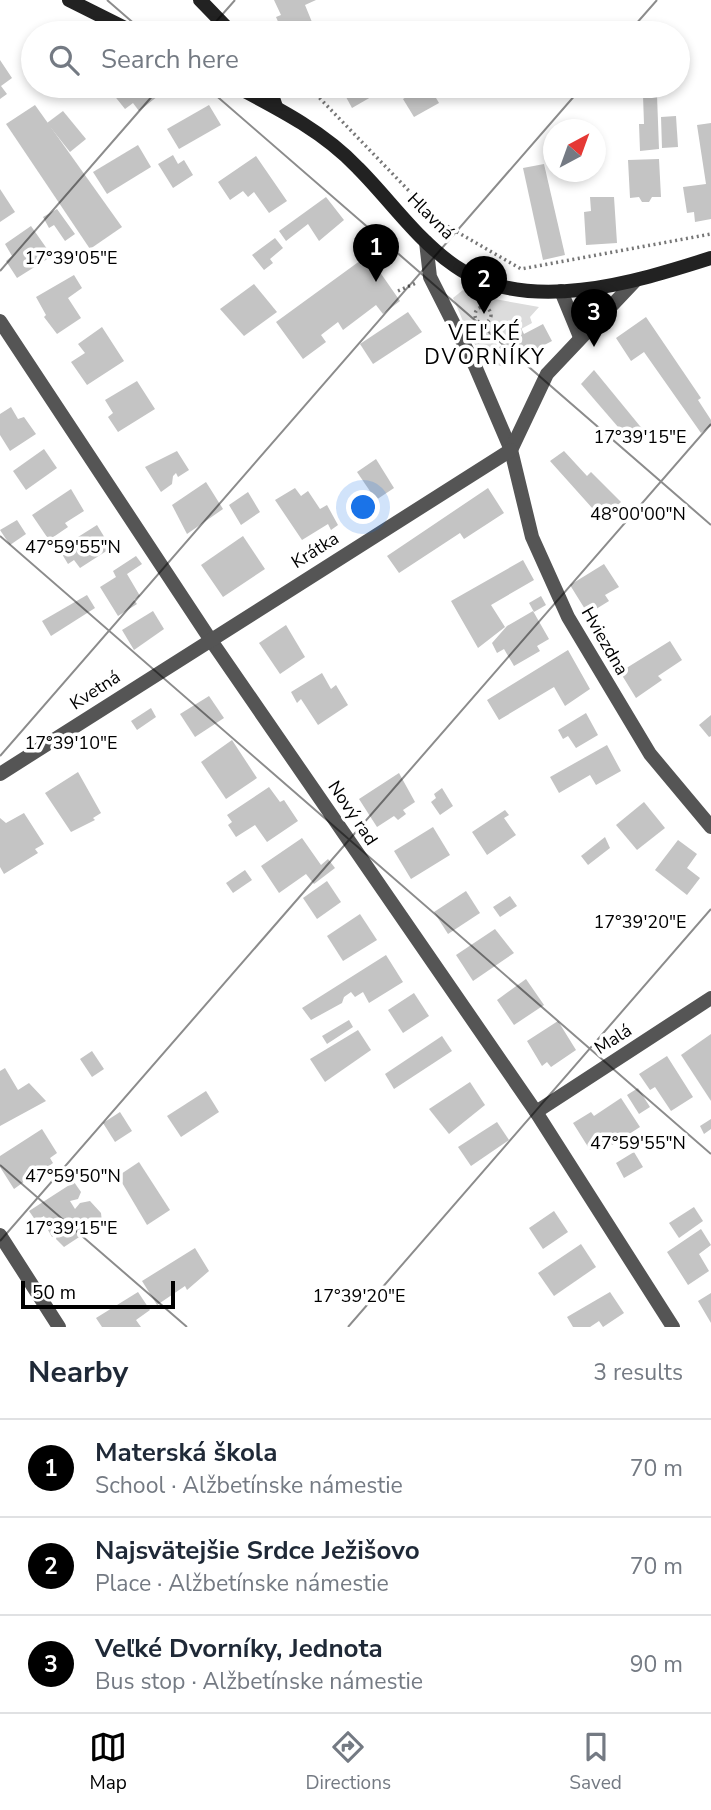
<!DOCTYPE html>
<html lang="en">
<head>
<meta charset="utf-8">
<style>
	body { margin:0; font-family:"Nunito Sans",sans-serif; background:#f2f2f3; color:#1f2937 }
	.compass { position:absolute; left:543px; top:119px; width:63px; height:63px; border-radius:50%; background:#fff; box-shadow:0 4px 10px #0003; rotate:41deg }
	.scale { position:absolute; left:21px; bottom:18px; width:154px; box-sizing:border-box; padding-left:7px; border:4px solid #000; border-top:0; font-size:19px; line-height:24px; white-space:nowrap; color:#000; -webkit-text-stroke:5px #fff; paint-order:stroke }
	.you { position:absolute; left:364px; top:508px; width:24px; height:24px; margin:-18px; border:5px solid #fff; border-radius:50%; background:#1a73e8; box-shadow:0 0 0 10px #1a73e833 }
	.badge { display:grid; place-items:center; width:46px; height:46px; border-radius:50%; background:#000; color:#fff; font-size:23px; font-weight:700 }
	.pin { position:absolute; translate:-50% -58px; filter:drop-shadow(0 2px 4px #0008) }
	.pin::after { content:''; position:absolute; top:37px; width:24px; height:21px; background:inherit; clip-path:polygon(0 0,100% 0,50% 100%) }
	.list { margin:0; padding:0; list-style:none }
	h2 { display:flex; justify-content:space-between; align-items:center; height:91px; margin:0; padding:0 28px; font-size:30px }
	h2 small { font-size:23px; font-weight:400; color:#747a83 }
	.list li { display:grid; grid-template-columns:46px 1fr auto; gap:21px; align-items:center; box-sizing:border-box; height:98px; padding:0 28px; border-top:2px solid #e0e1e3 }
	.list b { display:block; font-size:26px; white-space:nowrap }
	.list p { margin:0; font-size:23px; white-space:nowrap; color:#747a83 }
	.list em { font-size:23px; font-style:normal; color:#747a83 }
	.icon { flex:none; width:38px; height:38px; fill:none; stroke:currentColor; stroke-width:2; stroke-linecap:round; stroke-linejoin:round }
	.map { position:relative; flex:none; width:711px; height:1327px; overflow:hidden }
	.search { position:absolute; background:#fff; box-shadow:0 4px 10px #0003; left:21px; right:21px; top:21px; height:77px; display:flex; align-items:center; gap:18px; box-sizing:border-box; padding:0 24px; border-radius:38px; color:#747a83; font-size:26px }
	.sheet { height:385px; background:#fff }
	nav { display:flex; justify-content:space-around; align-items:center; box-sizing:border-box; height:98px; border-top:2px solid #e0e1e3; background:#fff; font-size:19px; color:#747a83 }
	nav a { display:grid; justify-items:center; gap:4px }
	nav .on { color:#000 }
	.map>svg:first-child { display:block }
	.green { fill:#dcdcdc }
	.building { fill:#c4c4c4 }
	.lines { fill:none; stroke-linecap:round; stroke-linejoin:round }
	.path { stroke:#777; stroke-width:3.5; stroke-dasharray:2 3.5; stroke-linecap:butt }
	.street { stroke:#555; stroke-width:14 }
	.secondary { stroke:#222; stroke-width:14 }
	.ticks { fill:none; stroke:#000; stroke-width:2; stroke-opacity:0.45 }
	.labels { text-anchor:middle; stroke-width:7; stroke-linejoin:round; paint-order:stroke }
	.street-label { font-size:18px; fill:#000; stroke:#fff }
	.quarter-label { font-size:21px; letter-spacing:2px; fill:#000; stroke:#fff }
	.ticks-label { font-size:18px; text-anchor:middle; fill:#000; stroke:#fff; stroke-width:7; stroke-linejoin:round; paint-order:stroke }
</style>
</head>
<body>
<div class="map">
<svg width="711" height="1327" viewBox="0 0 711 1327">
	<rect width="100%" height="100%" fill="#fff"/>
	<!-- green -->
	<path class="green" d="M463 290 489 298 539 307 530 317 532 323 496 343 505 367C475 362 465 323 453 298Z"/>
	<!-- building -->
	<g class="building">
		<polygon points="274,0 316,0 305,5 314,27 298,33 283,33 276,17 281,15"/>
		<polygon points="0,60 12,78 1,86 7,94 0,99"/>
		<polygon points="66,86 97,86 87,93 84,89 75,96"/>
		<polygon points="125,86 150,86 158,96 139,111 133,103 125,109 113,94"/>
		<polygon points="340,86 365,86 371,97 352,108"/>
		<polygon points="425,86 429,86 439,103 414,117 403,99"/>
		<polygon points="643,95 657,95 659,149 640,151 639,124 644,124"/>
		<polygon points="35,105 122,227 90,249 6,124"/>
		<polygon points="209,105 221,125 179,149 167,129"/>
		<polygon points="63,111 86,139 70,152 47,123"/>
		<polygon points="676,116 678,147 662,148 661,117"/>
		<polygon points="711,123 711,219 695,222 694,212 687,213 683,187 706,184 697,125"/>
		<polygon points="138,145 151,167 107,194 93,172"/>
		<polygon points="173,155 178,164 184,160 193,175 173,188 158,164"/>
		<polygon points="256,156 287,201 269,213 254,192 248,197 243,191 230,200 218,182"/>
		<polygon points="659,159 661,197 652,197 649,202 642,202 639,197 630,198 628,160"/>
		<polygon points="544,164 565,255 543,260 523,168"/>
		<polygon points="0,189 15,212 0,222"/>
		<polygon points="326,197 344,220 319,241 308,224 286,241 279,231"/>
		<polygon points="590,197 614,197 617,243 586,245 584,212 591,211"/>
		<polygon points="57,209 75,234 65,241 54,225 49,228 43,217"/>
		<polygon points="31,226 52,256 17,278 6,261 12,256 5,244"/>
		<polygon points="275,238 283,248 270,259 273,263 264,270 252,255"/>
		<polygon points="368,255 400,301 383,314 376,305 343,330 338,322 321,335 326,342 303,359 276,322"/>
		<polygon points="74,275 82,288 68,298 81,318 57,334 44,317 46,315 36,297"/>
		<polygon points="254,284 277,312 244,336 220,309"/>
		<polygon points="408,312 422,332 373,364 360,344"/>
		<polygon points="646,317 701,398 698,400 711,420 711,426 701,433 644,352 631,361 616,338"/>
		<polygon points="543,324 552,341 508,364 499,347 512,340 509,335 521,328 524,334"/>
		<polygon points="102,327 124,361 87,385 71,362 85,353 78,344"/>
		<polygon points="594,370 644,431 631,442 581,384"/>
		<polygon points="137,381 155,409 118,432 108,417 113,413 105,400"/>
		<polygon points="11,407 18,419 24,417 36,434 10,451 0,435 0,414"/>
		<polygon points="44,449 57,468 26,490 13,471"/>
		<polygon points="177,451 189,470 178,477 176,473 173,476 172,484 161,492 145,467"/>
		<polygon points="564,451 587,476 591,472 621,502 602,519 550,461"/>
		<polygon points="376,459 394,488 376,500 357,472"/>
		<polygon points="206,482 223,509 187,534 172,505"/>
		<polygon points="295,488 301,496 308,491 320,509 327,505 338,525 331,530 328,524 302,540 275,500"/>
		<polygon points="488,488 504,513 464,539 460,533 399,573 387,556"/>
		<polygon points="71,489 84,511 65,523 68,527 49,540 32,515"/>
		<polygon points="248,492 260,512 241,525 229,505"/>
		<polygon points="17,520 26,534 10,545 0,530"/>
		<polygon points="97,525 111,548 80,568 74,560 68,564 59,549"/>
		<polygon points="243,536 265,569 223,597 201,565"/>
		<polygon points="136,556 142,564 127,574 140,596 134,600 137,604 118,616 100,587 116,577 113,571"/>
		<polygon points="523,560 534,580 491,605 505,627 478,648 451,601"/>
		<polygon points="604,564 619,587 605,595 609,601 588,614 570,585"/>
		<polygon points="87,595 95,608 51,636 42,621"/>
		<polygon points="541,596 546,605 534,612 529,603"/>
		<polygon points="153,611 164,629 134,650 122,630"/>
		<polygon points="533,611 549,639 537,646 540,651 514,666 504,649 497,653 492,643 507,626"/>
		<polygon points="286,625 305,657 280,674 259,643"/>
		<polygon points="670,641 682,660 658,676 662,680 636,698 620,672"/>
		<polygon points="568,650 590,689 565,706 554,687 499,720 487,700"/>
		<polygon points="322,673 331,689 336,685 348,705 318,725 301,699 297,703 291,692"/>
		<polygon points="209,696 224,718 195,737 180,714"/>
		<polygon points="151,708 156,717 137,730 131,721"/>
		<polygon points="586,713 598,735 576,748 568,736 563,739 558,730"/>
		<polygon points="711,715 711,736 709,737 699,725"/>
		<polygon points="232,740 257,778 226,799 201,762"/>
		<polygon points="607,745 621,771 596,785 590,775 559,793 550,777"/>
		<polygon points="78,772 101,813 93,818 95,820 71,832 45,793"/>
		<polygon points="399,773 415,802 403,810 406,814 398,820 394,816 377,827 359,799"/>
		<polygon points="269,787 280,802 284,800 298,821 267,842 255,825 236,837 228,825 232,822 227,815"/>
		<polygon points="442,788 453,806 440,815 431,802 436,798 434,794"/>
		<polygon points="644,802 665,828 637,850 616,825"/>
		<polygon points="505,810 509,815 504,818 516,835 487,855 472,832"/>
		<polygon points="24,813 44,844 35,849 38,853 4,874 0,867 0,818 6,823"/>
		<polygon points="433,827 450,855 411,879 394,851"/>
		<polygon points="605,837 610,848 588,865 581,856"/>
		<polygon points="302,838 321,865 328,859 335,868 314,884 306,874 279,893 261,866"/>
		<polygon points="678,840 697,854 687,868 700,878 687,895 655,870"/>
		<polygon points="245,870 252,880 233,893 226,883"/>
		<polygon points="327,881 341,902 317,919 303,898"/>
		<polygon points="466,891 480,913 448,934 434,912"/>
		<polygon points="510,896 517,906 500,917 493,907"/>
		<polygon points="360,914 377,940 343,961 327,936"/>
		<polygon points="495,929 514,953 473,981 456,955"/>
		<polygon points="386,955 403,982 369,1003 363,992 355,997 351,992 344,997 342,1003 311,1020 302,1008"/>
		<polygon points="526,979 544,1005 514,1025 497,1000"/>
		<polygon points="414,993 429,1016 403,1033 388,1010"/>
		<polygon points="349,1020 353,1027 327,1044 322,1036"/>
		<polygon points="558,1021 576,1050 551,1067 547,1062 542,1066 527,1041"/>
		<polygon points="358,1030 371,1050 325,1082 310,1059"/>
		<polygon points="711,1034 711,1101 681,1055"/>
		<polygon points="442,1036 452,1051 394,1089 385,1074"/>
		<polygon points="92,1051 104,1069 92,1077 80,1059"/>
		<polygon points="667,1056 693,1097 671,1111 655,1087 650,1090 639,1074"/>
		<polygon points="5,1068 18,1090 29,1083 46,1101 0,1126 0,1071"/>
		<polygon points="470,1082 485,1105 449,1134 429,1109"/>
		<polygon points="638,1088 650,1107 639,1114 627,1095"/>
		<polygon points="206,1091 219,1112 181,1137 167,1116"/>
		<polygon points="621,1098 640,1127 612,1145 608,1138 590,1150 573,1123 591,1112 594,1116"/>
		<polygon points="120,1112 132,1131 115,1142 103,1123"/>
		<polygon points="711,1119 711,1129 704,1134 700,1126"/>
		<polygon points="497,1122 509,1140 471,1166 458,1147"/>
		<polygon points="42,1129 57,1153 50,1158 53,1163 42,1171 40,1178 32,1176 14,1189 0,1167 0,1156"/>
		<polygon points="634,1152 643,1167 624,1178 616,1163"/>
		<polygon points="139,1162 170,1210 147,1225 118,1176"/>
		<polygon points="74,1182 81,1192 78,1199 70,1201 75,1209 80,1203 90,1201 101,1213 102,1222 64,1247 56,1239 58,1232 52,1237 48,1230 54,1226 48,1225 44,1216 36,1221 29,1211"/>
		<polygon points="694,1207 703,1221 679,1238 669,1223"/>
		<polygon points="554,1211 568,1232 543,1249 529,1228"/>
		<polygon points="701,1229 711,1245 699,1254 709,1271 688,1285 667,1252"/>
		<polygon points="581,1244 596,1267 554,1296 538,1273"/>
		<polygon points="195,1248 209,1271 187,1290 185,1286 157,1305 142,1281"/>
		<polygon points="138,1292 150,1310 136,1320 141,1327 102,1327 96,1318"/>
		<polygon points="610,1292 624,1313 603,1327 599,1321 590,1327 573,1327 567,1317"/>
		<polygon points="711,1293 711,1323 698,1301"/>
	</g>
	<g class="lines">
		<!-- path -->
		<g class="path">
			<polyline points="248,24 257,33"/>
			<polyline points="308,86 438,221 521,269 711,234"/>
			<polyline points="398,291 416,283"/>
			<circle cx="483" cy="315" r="8"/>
		</g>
		<!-- street -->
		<g class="street">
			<polyline points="426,242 430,277 475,366 511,450 532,537 568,617 650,754 711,827"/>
			<polyline points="561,291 580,337"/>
			<polyline points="0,321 210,639 536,1112 673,1327"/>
			<polyline points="511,450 547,374 635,281"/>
			<polyline points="0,774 511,450"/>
			<polyline points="536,1112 711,998"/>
			<polyline points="0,1235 59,1327"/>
		</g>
		<!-- secondary -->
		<g class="secondary">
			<polyline points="69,0 135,33"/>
			<polyline points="200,0 232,33"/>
			<path d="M235 86C279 109 324 132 358 168 390 200 417 240 455 266 526 316 636 282 711 258"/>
			<polyline points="269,86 276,107"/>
		</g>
	</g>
	<!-- ticks -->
	<path class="ticks" d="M107 0 145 33M206 33 235 0M628 33 657 0M205 86 711 525M0 271 161 86M0 536 711 1154M0 756 583 86M0 1165 187 1327M0 1241 711 424M348 1327 711 909"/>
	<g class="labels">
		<!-- street labels -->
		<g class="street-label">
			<text transform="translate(431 216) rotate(45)" y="6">Hlavná</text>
			<text transform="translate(315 550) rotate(-32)" y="6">Krátka</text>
			<text transform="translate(605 641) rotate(60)" y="6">Hviezdna</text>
			<text transform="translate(95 690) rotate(-33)" y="6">Kvetná</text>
			<text transform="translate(353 813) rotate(56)" y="6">Nový rad</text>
			<text transform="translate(613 1039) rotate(-33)" y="6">Malá</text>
		</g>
		<!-- quarter labels -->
		<g class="quarter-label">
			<text x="485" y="340">VEĽKÉ<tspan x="485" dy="24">DVORNÍKY</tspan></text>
		</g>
	</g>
	<g class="ticks-label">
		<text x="71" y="264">17°39'05"E</text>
		<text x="640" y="443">17°39'15"E</text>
		<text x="638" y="520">48°00'00"N</text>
		<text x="73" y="553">47°59'55"N</text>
		<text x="71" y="749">17°39'10"E</text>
		<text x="640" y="928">17°39'20"E</text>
		<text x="638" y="1149">47°59'55"N</text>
		<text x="73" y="1182">47°59'50"N</text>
		<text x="71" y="1234">17°39'15"E</text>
		<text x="359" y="1302">17°39'20"E</text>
	</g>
</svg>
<svg class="compass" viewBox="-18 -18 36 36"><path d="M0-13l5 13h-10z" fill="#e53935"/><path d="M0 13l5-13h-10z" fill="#747a83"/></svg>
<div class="scale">50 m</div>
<div class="you"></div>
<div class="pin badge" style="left:376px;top:282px">1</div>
<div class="pin badge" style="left:484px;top:314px">2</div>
<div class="pin badge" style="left:594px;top:347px">3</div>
<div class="search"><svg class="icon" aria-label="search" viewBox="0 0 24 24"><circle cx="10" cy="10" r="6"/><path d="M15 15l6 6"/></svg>Search here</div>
</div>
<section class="sheet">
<h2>Nearby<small>3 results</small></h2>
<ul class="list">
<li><span class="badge">1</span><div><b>Materská škola</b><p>School · Alžbetínske námestie</p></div><em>70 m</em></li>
<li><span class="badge">2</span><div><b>Najsvätejšie Srdce Ježišovo</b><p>Place · Alžbetínske námestie</p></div><em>70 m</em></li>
<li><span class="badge">3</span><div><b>Veľké Dvorníky, Jednota</b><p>Bus stop · Alžbetínske námestie</p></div><em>90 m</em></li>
</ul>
</section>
<nav>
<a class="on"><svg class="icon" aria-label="map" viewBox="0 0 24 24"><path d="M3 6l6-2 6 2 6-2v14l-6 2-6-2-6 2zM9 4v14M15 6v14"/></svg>Map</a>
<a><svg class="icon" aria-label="directions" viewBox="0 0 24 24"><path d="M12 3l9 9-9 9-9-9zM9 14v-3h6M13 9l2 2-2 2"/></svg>Directions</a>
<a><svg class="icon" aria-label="saved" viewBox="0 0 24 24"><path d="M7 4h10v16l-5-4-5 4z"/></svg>Saved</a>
</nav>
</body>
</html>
